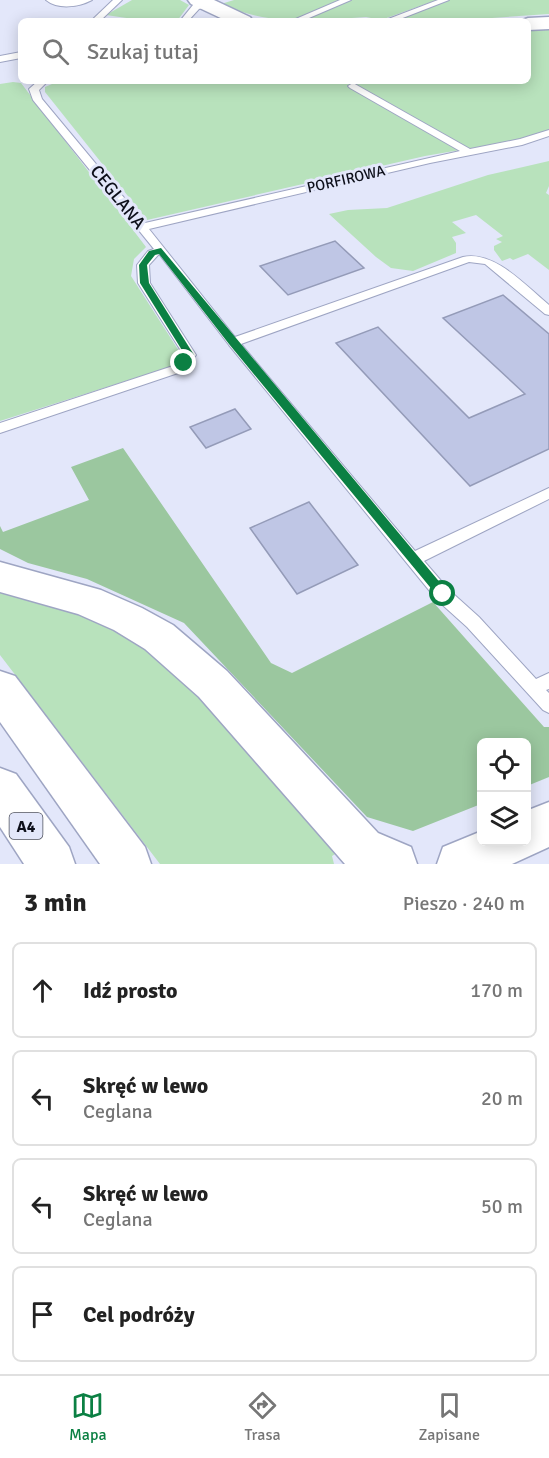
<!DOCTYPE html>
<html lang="pl">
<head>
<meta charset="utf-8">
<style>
	body { margin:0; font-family:Signika,sans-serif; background:#f2f2f2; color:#222 }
	.controls { position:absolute; right:18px; bottom:18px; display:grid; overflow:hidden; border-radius:9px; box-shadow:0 3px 15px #0003 }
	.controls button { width:54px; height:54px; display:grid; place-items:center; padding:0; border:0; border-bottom:2px solid #e0e0e0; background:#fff; color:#222; font:30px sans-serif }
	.stop { position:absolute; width:18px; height:18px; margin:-14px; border:4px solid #0b8043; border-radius:50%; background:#fff }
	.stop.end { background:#0b8043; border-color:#fff; box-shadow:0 2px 6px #0008 }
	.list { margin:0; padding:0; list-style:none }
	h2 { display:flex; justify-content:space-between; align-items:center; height:78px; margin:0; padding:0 24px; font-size:26px }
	h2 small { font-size:20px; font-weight:400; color:#767676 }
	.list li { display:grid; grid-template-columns:39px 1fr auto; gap:18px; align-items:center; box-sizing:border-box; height:96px; margin:0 12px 12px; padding:0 12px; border:2px solid #e0e0e0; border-radius:9px }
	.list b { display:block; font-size:22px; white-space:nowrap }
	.list p { margin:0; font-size:20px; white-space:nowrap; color:#767676 }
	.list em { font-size:20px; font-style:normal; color:#767676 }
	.icon { flex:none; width:33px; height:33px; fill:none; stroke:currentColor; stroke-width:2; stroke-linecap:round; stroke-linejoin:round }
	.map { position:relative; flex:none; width:549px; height:864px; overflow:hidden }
	.search { position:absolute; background:#fff; box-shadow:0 3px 15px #0003; left:18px; right:18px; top:18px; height:66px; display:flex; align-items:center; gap:15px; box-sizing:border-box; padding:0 21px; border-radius:9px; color:#767676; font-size:22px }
	.sheet { height:510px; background:#fff }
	nav { display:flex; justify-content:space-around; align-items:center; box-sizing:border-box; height:84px; border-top:2px solid #e0e0e0; background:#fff; font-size:16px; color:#767676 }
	nav a { display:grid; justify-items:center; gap:3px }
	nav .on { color:#0b8043 }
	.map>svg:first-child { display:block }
	.green { fill:#b8e2bc }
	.forest { fill:#9bc79f }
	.building { fill:#bfc6e5; stroke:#949bb8; stroke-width:1.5 }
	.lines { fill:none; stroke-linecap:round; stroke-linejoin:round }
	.lane-casing { stroke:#9ea5c3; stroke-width:2 }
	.secondary-casing { stroke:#9ea5c3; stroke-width:3 }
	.highway-casing { stroke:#9ea5c3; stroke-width:3 }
	.lane { fill:#fff; fill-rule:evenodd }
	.secondary { fill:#fff; fill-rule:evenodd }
	.highway { fill:#fff; fill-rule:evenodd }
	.route { fill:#0b8043 }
	.labels { text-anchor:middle; stroke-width:6; stroke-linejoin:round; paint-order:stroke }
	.far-street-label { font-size:15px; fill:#0d0f1a; stroke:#e3e7fa }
	.shield { fill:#e3e7fa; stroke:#4d505d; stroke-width:1.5 }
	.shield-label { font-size:16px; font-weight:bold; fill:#0d0f1a }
	.street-label { font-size:18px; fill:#0d0f1a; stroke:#e3e7fa }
</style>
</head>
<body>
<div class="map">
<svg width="549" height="864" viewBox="0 0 549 864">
	<rect width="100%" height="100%" fill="#e3e7fa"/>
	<!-- green -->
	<g class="green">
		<polygon points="132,0 180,0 189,5 177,21 147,21 106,15"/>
		<path d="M234 0H437L381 20 366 17 352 18 349 21C302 21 266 24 221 4Z"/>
		<polygon points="449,0 549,0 549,14 449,21 391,21"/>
		<polygon points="549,28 549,132 519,140 425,156 147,220 45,92 45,87 59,81 528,81 528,29"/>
		<polygon points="13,82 21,83 146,247 134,259 131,276 179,351 180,360 173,366 0,421 0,84"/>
		<polygon points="549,161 549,186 546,193 549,195 549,270 528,254 513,260 510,258 502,261 494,250 494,246 502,242 496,239 503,236 476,215 452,222 466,233 452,237 456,243 456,253 413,271 391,268 376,257 329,214 348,210 387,208 488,175"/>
		<polygon points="0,591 80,612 140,642 182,675 340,851 332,856 334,864 160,864 0,655"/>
	</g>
	<!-- forest -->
	<polygon class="forest" points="123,448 271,663 292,673 433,602 544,727 549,727 549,777 527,786 526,742 482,742 481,804 413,831 367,817 184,623 87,579 28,563 0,549 0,526 3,532 89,500 71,467"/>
	<!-- building -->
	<g class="building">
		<polygon points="335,241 364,268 288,295 260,266"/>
		<polygon points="503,295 549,334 549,449 470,486 336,343 378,327 469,418 525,394 443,318"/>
		<polygon points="235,409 251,429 206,448 190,427"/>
		<polygon points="309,502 358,565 297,594 250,528"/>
	</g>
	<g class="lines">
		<defs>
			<g id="lane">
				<path d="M46 0H92C79 7 58 10 46 0Z"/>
				<polygon points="113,0 122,0 100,21 91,21"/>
				<polygon points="340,0 351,0 302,21 291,21"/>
				<polygon points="438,0 449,0 395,21 383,21"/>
				<polygon points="205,2 208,2 208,6 199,9 188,21 180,21 193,5"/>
				<polygon points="21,52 21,58 0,62 0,56"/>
				<path d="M38 81H48L39 90 42 99 145 223 460 151 350 88 348 86 353 83 470 149 520 139 549 130V136L522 145 430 163 149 229 235 337 463 257C494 250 526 286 549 305V315L545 314 485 264 469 262 241 344 415 551 549 488V499L424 561 449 590 479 617 536 679 549 673V689L546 690 549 693V713L543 710 467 627 437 600 229 345 159 254 149 265 150 283 196 355 181 372 0 433V423L173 366 183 354 138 283 137 265 148 251 154 249 33 100 29 89Z"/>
			</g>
			<g id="secondary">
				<polygon points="188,0 214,0 250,17 253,21 227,21 191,4"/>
				<polygon points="549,17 549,29 528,30 528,21 520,21 528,18"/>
				<polygon points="0,562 101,590 142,608 173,625 227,671 378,833 411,847 417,864 345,864 199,697 145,649 114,630 78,614 0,592"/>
				<polygon points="549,802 549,847 512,864 437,864 443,847 482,831 482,842 526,842 526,811"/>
			</g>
			<g id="highway">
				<polygon points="0,671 15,676 145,847 151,864 100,864 0,722"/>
				<polygon points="0,768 16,774 69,847 75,864 24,864 0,827"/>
			</g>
		</defs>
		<!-- lane casing -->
		<use href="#lane" class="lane-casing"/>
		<!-- secondary casing -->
		<use href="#secondary" class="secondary-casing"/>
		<!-- highway casing -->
		<use href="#highway" class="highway-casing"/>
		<!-- lane -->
		<use href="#lane" class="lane"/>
		<!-- secondary -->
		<use href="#secondary" class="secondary"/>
		<!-- highway -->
		<use href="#highway" class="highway"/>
	</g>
	<!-- route -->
	<polygon class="route" points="161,248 447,591 447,598 439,598 229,344 159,254 155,255 147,265 149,283 194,355 188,365 181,365 180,363 185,355 140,283 139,265 149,251"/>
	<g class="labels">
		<!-- far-street labels -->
		<g class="far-street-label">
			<text transform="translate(346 179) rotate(-13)" y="5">PORFIROWA</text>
		</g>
		<!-- shield labels -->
		<rect class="shield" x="9.5" y="813" width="33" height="26" rx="4.5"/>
		<g class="shield-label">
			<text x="26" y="832">A4</text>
		</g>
		<!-- street labels -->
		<g class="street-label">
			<text transform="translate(118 197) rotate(51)" y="6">CEGLANA</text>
		</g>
	</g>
</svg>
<div class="controls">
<button><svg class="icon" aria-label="locate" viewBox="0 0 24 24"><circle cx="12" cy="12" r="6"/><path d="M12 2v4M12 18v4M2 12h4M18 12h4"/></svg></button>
<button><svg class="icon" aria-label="layers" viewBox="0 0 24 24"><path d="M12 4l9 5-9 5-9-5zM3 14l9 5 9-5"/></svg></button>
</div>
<div class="stop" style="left:443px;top:594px"></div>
<div class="stop end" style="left:184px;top:363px"></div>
<div class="search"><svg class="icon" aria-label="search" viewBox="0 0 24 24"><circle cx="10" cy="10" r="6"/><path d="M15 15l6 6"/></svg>Szukaj tutaj</div>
</div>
<section class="sheet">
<h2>3 min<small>Pieszo · 240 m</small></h2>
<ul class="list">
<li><svg class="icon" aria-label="ahead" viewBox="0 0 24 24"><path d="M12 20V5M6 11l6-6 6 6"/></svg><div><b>Idź prosto</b></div><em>170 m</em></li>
<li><svg class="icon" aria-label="left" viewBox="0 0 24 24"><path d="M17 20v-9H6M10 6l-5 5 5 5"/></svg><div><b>Skręć w lewo</b><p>Ceglana</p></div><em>20 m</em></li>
<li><svg class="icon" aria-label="left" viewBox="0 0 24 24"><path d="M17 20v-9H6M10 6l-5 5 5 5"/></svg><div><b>Skręć w lewo</b><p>Ceglana</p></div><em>50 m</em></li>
<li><svg class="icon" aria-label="arrive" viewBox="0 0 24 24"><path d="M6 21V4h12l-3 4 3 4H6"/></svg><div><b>Cel podróży</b></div></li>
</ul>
</section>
<nav>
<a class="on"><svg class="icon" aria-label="map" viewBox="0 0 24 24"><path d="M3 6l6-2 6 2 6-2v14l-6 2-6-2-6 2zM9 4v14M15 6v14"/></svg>Mapa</a>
<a><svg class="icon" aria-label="directions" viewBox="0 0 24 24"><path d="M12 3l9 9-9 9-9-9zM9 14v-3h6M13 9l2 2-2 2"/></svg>Trasa</a>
<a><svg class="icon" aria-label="saved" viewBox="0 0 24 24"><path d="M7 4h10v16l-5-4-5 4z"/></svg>Zapisane</a>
</nav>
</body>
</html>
